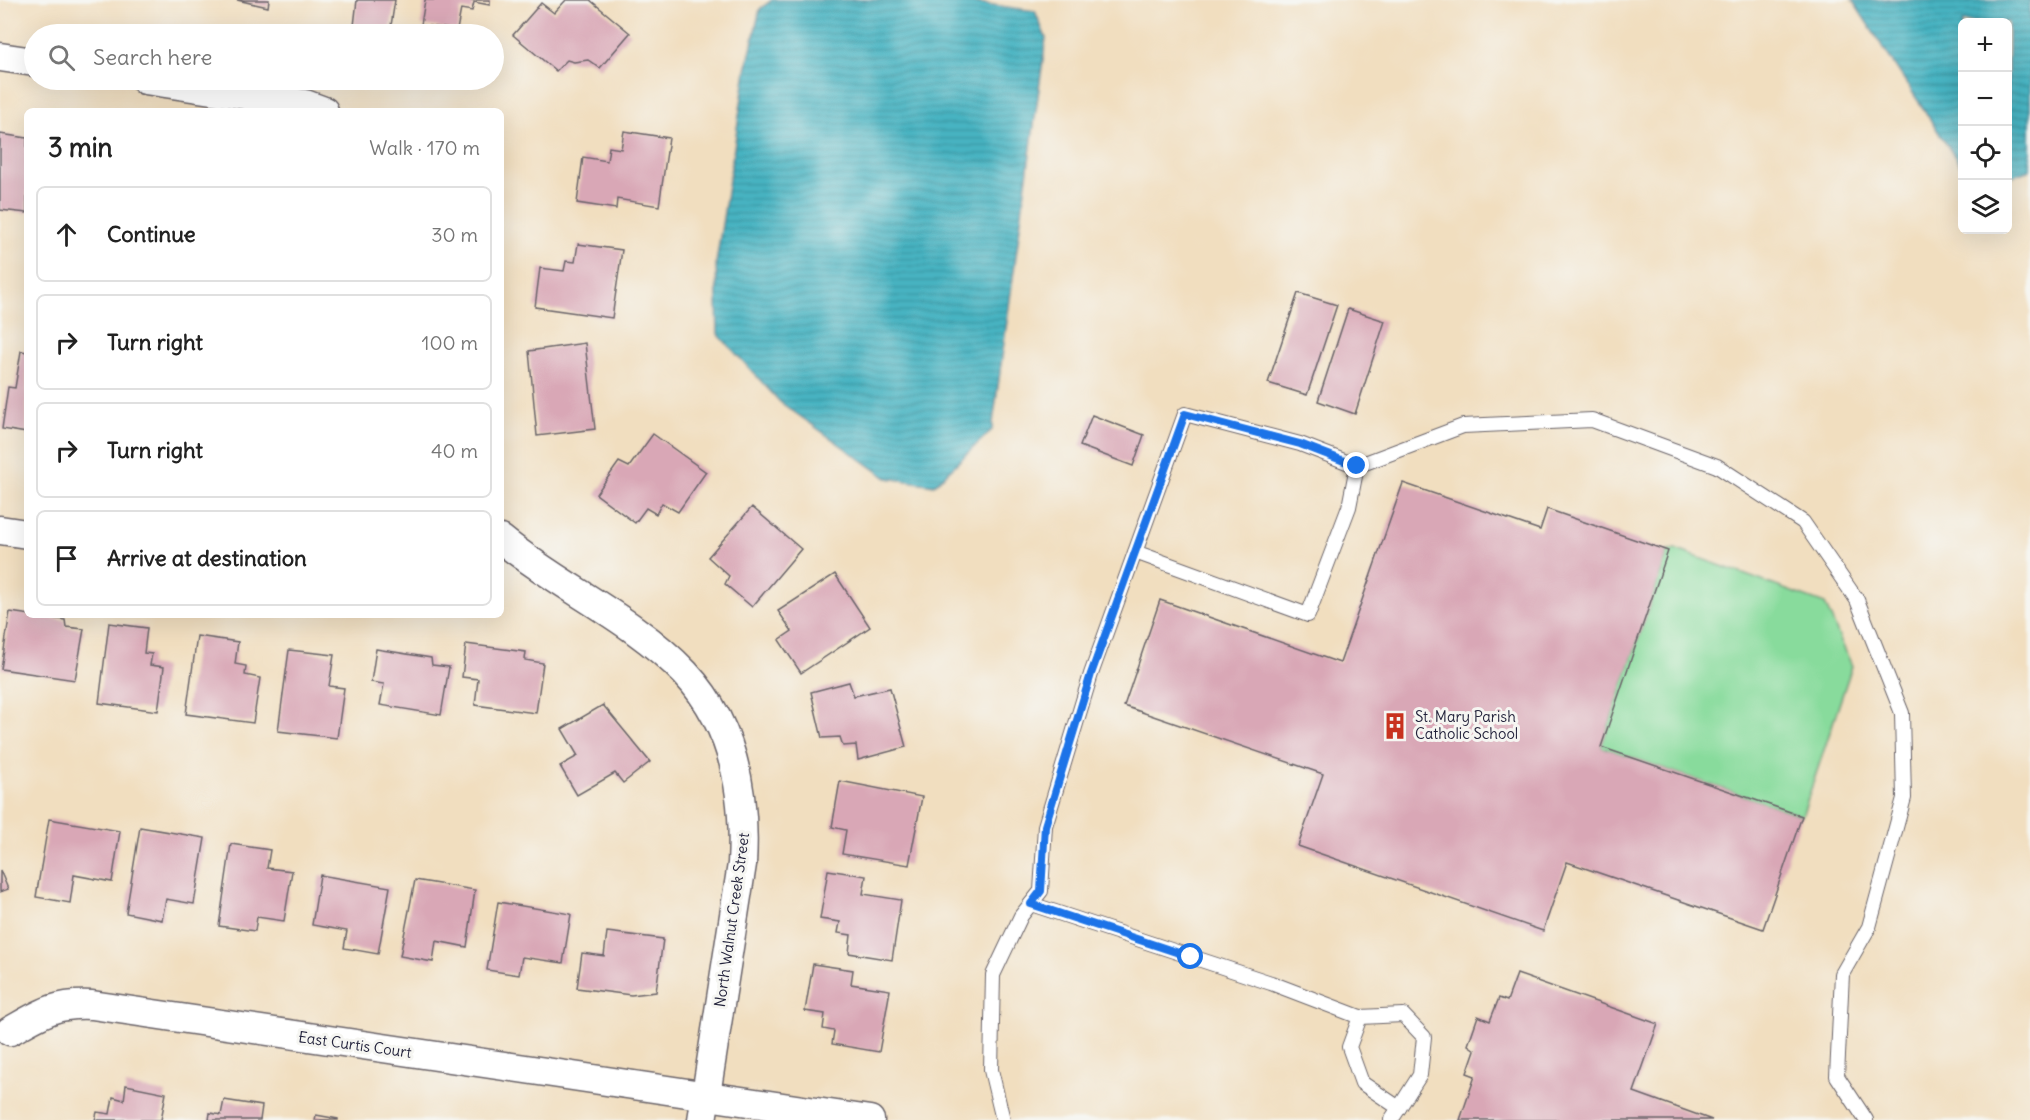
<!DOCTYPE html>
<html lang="en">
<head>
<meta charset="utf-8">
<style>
	body { margin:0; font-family:Delius,sans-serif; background:#f6f6f6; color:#222 }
	.controls { position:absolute; right:18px; top:18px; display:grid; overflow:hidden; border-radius:9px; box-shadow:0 6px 24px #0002 }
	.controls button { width:54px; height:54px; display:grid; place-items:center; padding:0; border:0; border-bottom:2px solid #e0e0e0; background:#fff; color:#222; font:30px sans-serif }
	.stop { position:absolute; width:18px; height:18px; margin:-14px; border:4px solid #1a73e8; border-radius:50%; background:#fff }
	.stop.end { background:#1a73e8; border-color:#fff; box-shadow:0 2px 6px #0008 }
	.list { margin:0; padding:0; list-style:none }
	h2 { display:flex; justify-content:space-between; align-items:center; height:78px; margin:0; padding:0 24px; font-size:26px }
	h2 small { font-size:20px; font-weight:400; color:#767676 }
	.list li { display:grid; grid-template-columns:39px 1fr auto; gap:18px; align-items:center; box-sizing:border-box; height:96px; margin:0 12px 12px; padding:0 12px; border:2px solid #e0e0e0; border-radius:9px }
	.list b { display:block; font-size:22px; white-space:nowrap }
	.list em { font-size:20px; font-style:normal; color:#767676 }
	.icon { flex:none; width:33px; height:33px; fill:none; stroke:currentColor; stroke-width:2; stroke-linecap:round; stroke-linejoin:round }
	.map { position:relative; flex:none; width:2030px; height:1120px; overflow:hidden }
	.search { position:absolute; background:#fff; box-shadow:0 6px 24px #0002; left:24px; top:24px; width:480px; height:66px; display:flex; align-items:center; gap:15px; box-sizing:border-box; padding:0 21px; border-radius:33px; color:#767676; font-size:22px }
	.panel { position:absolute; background:#fff; box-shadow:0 6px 24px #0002; left:24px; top:108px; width:480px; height:510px; border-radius:9px }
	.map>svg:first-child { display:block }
	.green { fill:#88db9c; stroke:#557e6c; stroke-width:1.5 }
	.water { fill:url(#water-rules); stroke:#346b7e; stroke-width:1.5 }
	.building { fill:#d9a7b6 }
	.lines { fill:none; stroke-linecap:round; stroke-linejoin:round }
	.lane-casing { stroke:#6a6469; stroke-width:16 }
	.street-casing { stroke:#6a6469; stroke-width:31 }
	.lane { stroke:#fff; stroke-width:14 }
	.street { stroke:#fff; stroke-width:28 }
	.route { stroke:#1a73e8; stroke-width:8 }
	.labels { text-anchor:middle; stroke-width:6; stroke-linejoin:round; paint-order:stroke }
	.poi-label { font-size:15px; fill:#22223b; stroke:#f6f6f2; text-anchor:start }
	.street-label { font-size:15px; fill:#22223b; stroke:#f6f6f2 }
</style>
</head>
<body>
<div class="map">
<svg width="2030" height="1120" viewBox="0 0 2030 1120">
	<defs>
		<pattern id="water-rules" width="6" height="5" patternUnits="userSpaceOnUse" patternTransform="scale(1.5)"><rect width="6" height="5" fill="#47b4c2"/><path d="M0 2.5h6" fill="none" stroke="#3b929f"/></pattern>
	</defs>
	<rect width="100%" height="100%" fill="#f6f6f2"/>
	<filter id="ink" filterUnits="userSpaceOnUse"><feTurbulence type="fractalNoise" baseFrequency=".0167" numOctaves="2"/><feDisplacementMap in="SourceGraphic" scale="12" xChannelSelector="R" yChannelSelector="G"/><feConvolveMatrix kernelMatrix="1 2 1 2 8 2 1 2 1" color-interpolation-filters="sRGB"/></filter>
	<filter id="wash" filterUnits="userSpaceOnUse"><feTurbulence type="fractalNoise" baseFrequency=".008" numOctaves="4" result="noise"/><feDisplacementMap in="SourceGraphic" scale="24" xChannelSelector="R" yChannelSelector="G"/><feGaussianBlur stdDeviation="1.35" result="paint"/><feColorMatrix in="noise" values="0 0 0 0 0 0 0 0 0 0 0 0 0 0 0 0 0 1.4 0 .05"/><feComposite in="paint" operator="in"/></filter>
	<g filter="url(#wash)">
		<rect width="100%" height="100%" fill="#f1debf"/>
		<!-- green -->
		<polygon class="green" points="1675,549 1825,604 1852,666 1802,816 1601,747 1668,551"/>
		<!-- water -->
		<g class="water">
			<polygon points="772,0 958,0 1035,11 1046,38 992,430 934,485 887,478 780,402 718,334 716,263 746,71 760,9"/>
			<polygon points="1852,0 2030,0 2030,170 2008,178 2008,22 1962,22 1962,168"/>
		</g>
		<g id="blocks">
			<!-- building -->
			<g class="building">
				<polygon points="237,0 269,0 268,7"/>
				<polygon points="357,0 395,0 390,32 354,26"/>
				<polygon points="425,0 490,0 490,5 474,2 472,11 461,9 457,30 421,25"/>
				<polygon points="566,0 590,0 630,33 600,68 588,60 574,62 567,60 556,71 513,35 541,3 554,13"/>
				<polygon points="624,131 669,138 659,206 617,199 616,209 577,203 583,157 607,161 609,147 621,149"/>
				<polygon points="0,134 27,138 27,213 0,210"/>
				<polygon points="578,244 622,250 612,318 535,307 540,268 564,271 566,261 575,262"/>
				<polygon points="1298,293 1337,305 1307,395 1268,383"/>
				<polygon points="1348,309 1385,321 1355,414 1318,401"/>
				<polygon points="585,343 595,429 537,436 529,351"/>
				<polygon points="21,351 27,352 27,433 2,429 8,387 15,388"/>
				<polygon points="1092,415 1144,435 1133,466 1080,446"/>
				<polygon points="653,434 706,472 678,512 662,503 656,514 646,508 635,523 596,494 619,462 629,467"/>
				<polygon points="1403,483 1540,530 1547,509 1668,551 1601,747 1802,816 1763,929 1567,862 1543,931 1298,846 1323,774 1124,706 1160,600 1340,663"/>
				<polygon points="752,507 801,549 752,607 725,584 729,576 708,557"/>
				<polygon points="835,574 870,627 801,673 779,640 792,631 778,611"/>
				<polygon points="10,612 65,620 66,627 84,629 75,680 1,669"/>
				<polygon points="109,623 147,628 144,653 152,654 150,665 164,667 158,711 99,703"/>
				<polygon points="197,636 238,642 235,664 246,666 245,675 260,678 253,723 186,714"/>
				<polygon points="466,644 526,652 525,660 543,663 536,713 475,705 478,679 462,677"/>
				<polygon points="376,649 431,658 432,665 449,667 441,715 380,705 384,684 371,682"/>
				<polygon points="289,650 334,655 329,686 344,688 337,738 278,731"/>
				<polygon points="849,682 854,696 890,688 906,747 858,760 856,745 843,746 840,737 822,738 811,692"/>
				<polygon points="603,705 650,762 623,783 615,773 577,795 560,766 578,756 562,729"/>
				<polygon points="840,781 922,797 909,865 842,854 846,830 832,827"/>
				<polygon points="49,819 120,831 112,882 74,875 70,903 36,897"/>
				<polygon points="140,827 205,838 194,904 166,899 162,920 126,913"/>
				<polygon points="231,844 270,850 267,868 292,871 284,921 257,917 255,931 219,926"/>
				<polygon points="0,870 8,889 0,892"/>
				<polygon points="828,870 866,876 863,894 901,900 892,960 849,953 851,935 838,933 840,922 820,919"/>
				<polygon points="320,875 390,887 378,954 344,948 347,931 312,925"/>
				<polygon points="415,880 475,890 467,947 436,941 433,962 400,956"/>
				<polygon points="498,902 571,914 563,963 522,957 519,975 487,970"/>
				<polygon points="607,932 663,939 656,992 631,995 577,988 582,953 604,956"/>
				<polygon points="813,964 853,970 851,984 890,990 879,1052 832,1044 834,1031 823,1029 825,1014 805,1011"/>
				<polygon points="1517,974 1658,1024 1634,1092 1712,1120 1460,1120 1475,1076 1467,1073 1475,1050 1468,1045 1478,1016 1490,1021 1499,998 1507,1001"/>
				<polygon points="126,1085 166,1093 161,1120 95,1120 97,1112 110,1114 113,1097 124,1100"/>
				<polygon points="224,1100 262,1106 260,1120 209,1120 210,1113 221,1115"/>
				<polygon points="316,1115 338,1119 338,1120 315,1120"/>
			</g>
		</g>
	</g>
	<g filter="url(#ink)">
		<use href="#blocks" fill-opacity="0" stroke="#6a6469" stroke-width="1.5"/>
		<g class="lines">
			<defs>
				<g id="lane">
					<polyline points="1357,466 1463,426 1592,420 1717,466 1803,522 1857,600 1902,713 1904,798 1869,927 1842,974 1837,1076 1866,1120"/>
					<polyline points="1031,904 1271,983 1360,1017 1349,1047 1362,1083 1399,1108 1391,1120"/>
					<polyline points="1360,1017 1403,1015 1424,1037 1420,1075 1399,1108"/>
					<polyline points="1003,1120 991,1070 993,975 1021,916 1041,891 1045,826 1091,674 1185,414 1300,444 1357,466 1349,507 1308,615 1135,552"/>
				</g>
				<g id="street">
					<polyline points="0,57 34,62"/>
					<polyline points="145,80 305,104 324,111"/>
					<polyline points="0,530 27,534"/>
					<path d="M501 539C558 586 634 619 685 673 734 725 746 796 742 864L702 1120"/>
					<path d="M10 1031C42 1013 55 1003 92 1005L870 1120"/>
				</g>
			</defs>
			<!-- lane casing -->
			<use href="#lane" class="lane-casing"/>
			<!-- street casing -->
			<use href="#street" class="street-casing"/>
			<!-- lane -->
			<use href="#lane" class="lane"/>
			<!-- street -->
			<use href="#street" class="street"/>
		</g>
	</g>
	<g class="lines" filter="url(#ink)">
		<!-- route -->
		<polyline class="route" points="1191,957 1031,904 1041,891 1045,826 1091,674 1185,414 1300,444 1357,466"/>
	</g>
	<!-- icons -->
	<defs>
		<symbol id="building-bare" viewBox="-9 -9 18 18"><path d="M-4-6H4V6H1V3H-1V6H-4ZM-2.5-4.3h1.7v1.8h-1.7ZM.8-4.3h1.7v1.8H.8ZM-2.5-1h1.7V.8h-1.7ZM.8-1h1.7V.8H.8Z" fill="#c8321e" stroke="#f6f6f2" stroke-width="2.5" paint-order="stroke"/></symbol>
	</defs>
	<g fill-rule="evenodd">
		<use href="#building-bare" x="1376" y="707" width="38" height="38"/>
	</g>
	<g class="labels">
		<!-- poi labels -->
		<g class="poi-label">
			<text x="1415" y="722">St. Mary Parish<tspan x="1415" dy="17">Catholic School</tspan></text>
		</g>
		<!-- street labels -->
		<g class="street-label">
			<text transform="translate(732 920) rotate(-82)" y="5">North Walnut Creek Street</text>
			<text transform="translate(355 1045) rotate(8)" y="5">East Curtis Court</text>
		</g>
	</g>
</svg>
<div class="controls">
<button>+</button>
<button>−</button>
<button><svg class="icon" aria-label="locate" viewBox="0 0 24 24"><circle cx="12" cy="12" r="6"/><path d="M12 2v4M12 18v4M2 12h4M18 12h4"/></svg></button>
<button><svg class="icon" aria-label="layers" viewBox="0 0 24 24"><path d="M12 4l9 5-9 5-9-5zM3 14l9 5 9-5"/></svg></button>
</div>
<div class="stop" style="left:1191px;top:957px"></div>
<div class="stop end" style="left:1357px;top:466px"></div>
<div class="search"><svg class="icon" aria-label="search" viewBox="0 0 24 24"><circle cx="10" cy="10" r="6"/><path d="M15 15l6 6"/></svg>Search here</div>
<section class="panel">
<h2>3 min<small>Walk · 170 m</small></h2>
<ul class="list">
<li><svg class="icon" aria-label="ahead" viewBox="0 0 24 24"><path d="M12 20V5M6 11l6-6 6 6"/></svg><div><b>Continue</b></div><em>30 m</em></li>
<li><svg class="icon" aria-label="right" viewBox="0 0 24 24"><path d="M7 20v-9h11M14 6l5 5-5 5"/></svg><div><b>Turn right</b></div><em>100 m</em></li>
<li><svg class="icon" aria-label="right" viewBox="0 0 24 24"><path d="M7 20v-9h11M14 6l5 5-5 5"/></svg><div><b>Turn right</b></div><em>40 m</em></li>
<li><svg class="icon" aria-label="arrive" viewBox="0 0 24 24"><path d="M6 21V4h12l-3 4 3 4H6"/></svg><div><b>Arrive at destination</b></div></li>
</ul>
</section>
</div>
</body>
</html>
